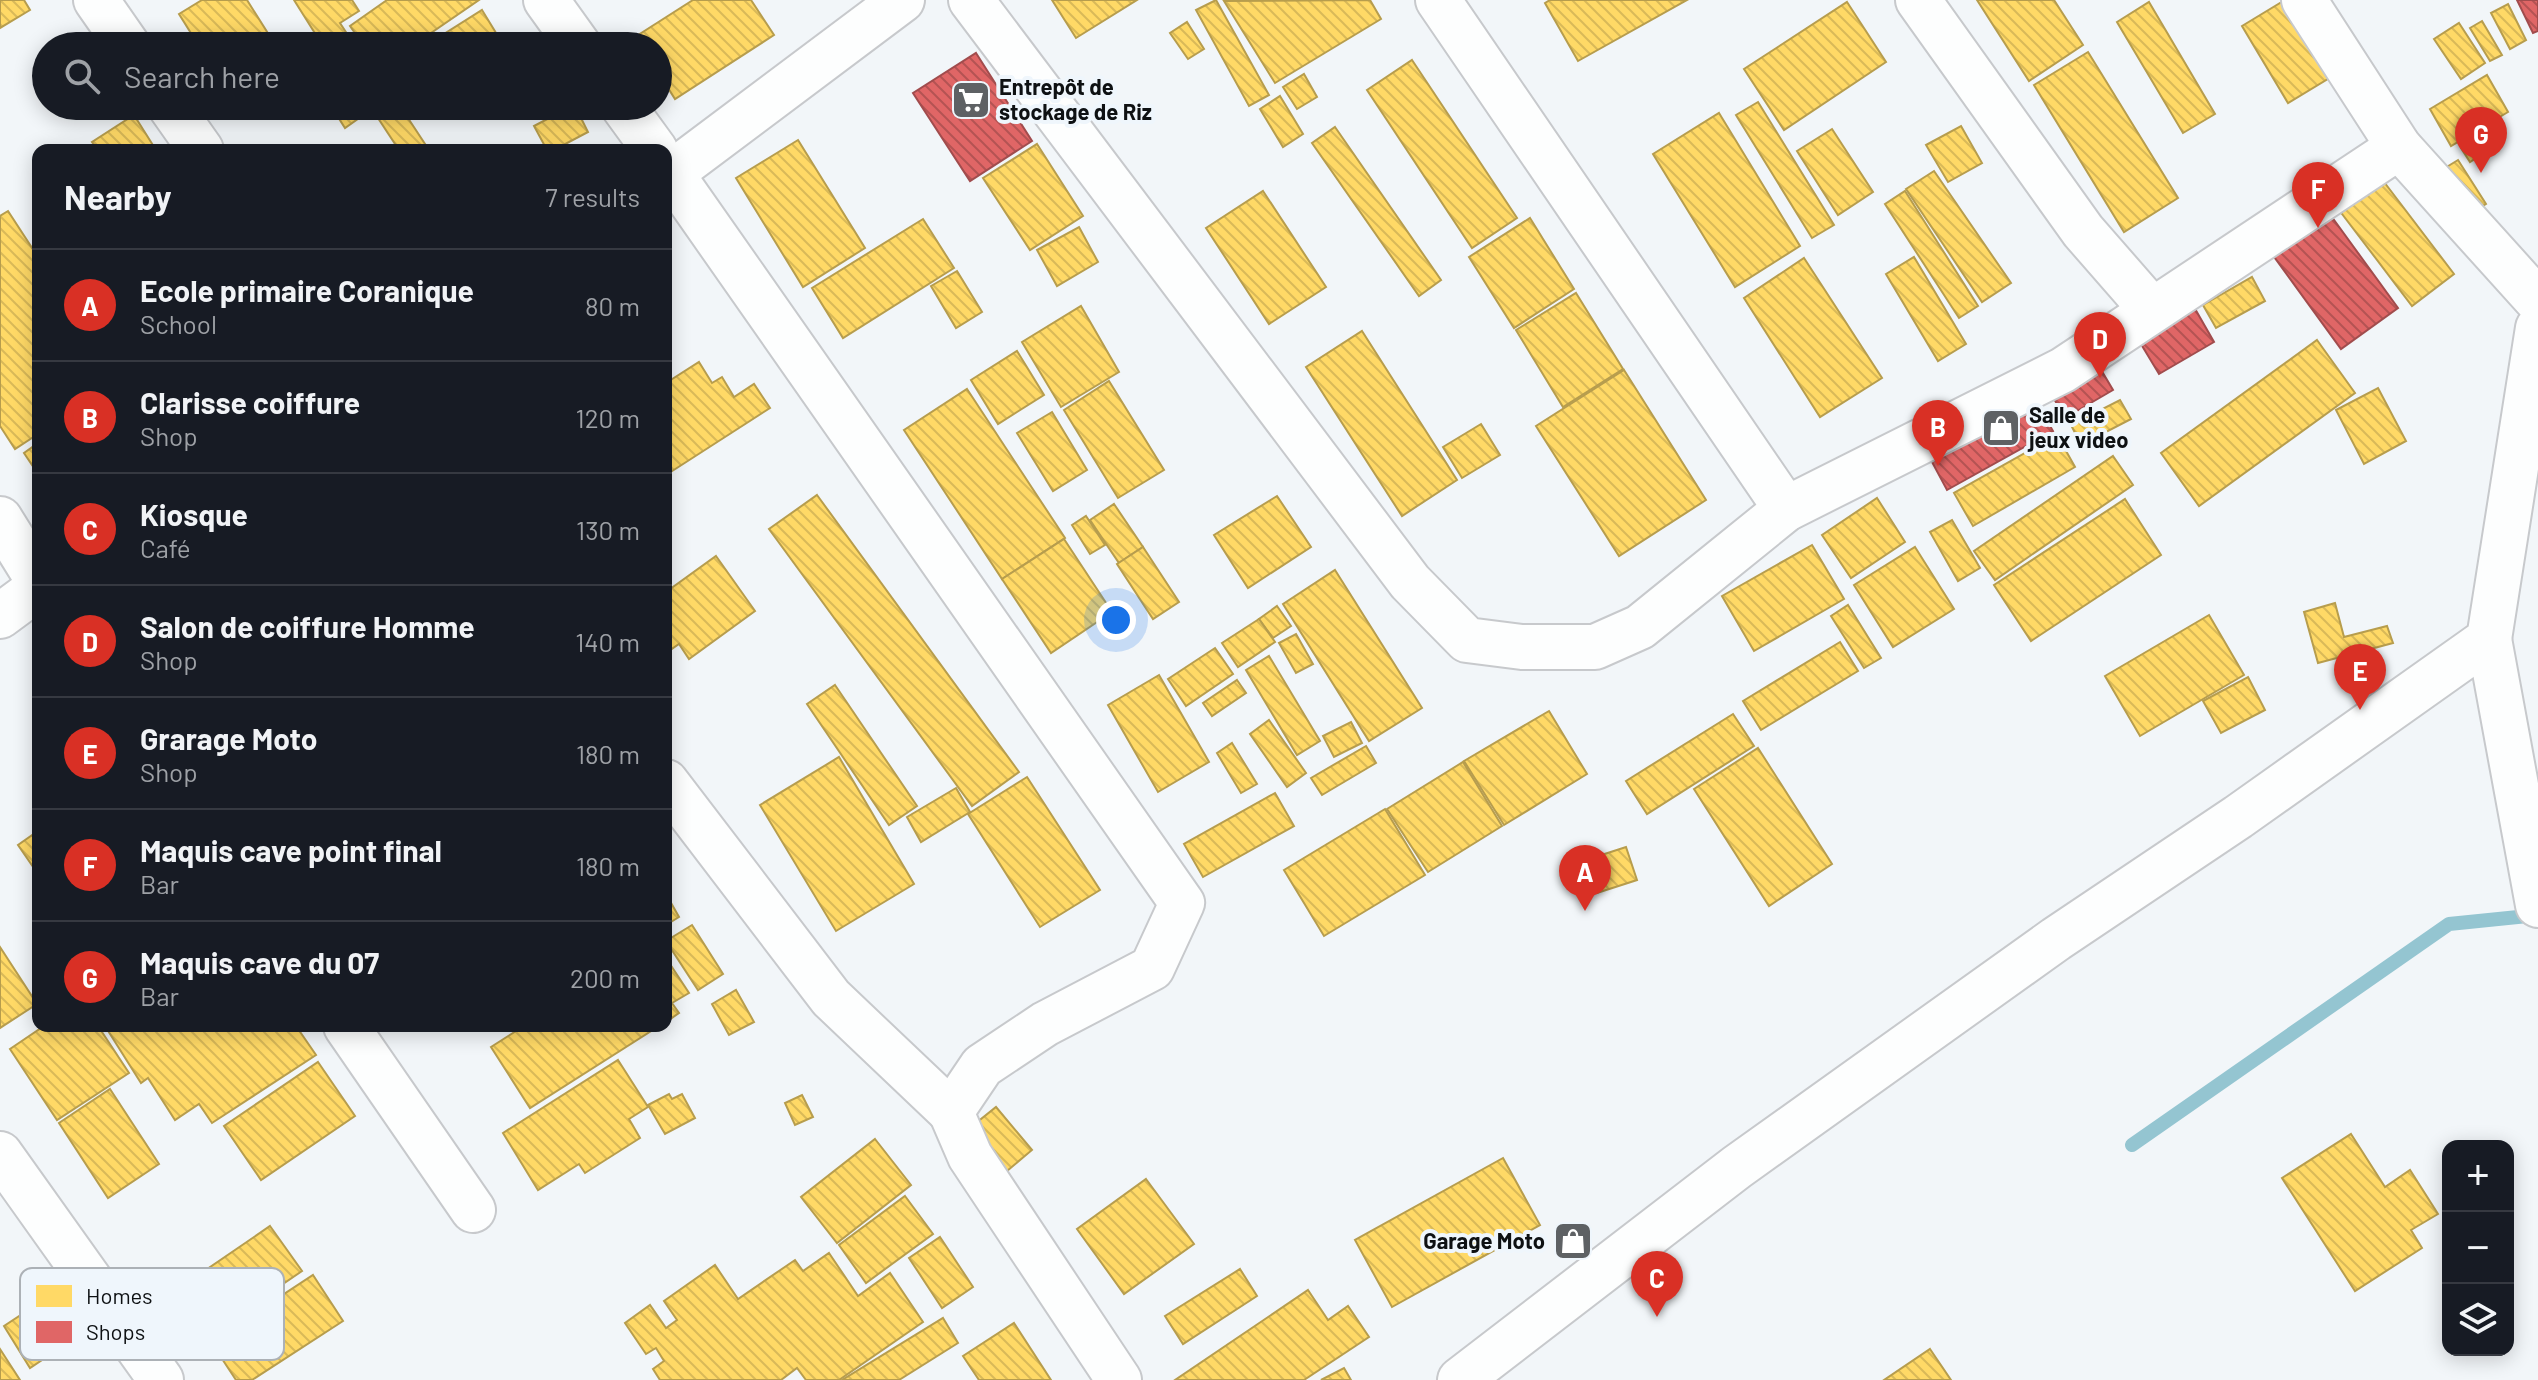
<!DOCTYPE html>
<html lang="en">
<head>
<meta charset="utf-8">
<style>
	body { margin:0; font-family:Barlow,sans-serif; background:#20242c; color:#f1f3f6 }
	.controls { position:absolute; right:24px; bottom:24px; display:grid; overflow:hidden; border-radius:16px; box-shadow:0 4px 20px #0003 }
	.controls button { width:72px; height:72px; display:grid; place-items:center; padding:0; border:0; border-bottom:2px solid #363941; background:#171b24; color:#f1f3f6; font:40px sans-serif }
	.you { position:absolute; left:1116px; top:620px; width:28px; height:28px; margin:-20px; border:6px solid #fff; border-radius:50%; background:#1a73e8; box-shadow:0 0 0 12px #1a73e833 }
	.badge { display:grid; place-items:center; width:52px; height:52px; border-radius:50%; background:#d93025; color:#fff; font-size:26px; font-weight:700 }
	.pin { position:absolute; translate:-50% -66px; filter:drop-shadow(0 2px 4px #0008) }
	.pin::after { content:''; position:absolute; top:42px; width:28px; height:24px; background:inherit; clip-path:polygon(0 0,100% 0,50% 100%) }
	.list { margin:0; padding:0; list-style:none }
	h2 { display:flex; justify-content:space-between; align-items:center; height:104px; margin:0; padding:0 32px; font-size:34px }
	h2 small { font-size:26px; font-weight:400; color:#9ea1a6 }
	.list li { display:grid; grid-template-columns:52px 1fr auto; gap:24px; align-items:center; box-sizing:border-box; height:112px; padding:0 32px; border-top:2px solid #363941 }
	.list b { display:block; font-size:30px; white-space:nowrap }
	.list p { margin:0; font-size:26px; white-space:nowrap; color:#9ea1a6 }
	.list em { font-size:26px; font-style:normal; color:#9ea1a6 }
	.icon { flex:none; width:44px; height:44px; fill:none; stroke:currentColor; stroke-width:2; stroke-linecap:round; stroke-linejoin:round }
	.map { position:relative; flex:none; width:2538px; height:1380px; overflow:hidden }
	.search { position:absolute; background:#171b24; box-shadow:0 4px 20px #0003; left:32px; top:32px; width:640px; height:88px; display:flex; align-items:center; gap:20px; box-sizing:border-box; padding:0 28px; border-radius:44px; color:#9ea1a6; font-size:30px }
	.panel { position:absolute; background:#171b24; box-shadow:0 4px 20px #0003; left:32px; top:144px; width:640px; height:888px; border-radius:16px }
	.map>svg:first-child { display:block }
	.homes { fill:url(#homes-back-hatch); stroke:#b79d4d; stroke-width:2 }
	.shops { fill:url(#shops-back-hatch); stroke:#a14c4d; stroke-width:2 }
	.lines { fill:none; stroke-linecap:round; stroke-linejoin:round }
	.stream { stroke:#94c5d1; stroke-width:14 }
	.minor-casing { stroke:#c7c9cc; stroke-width:48 }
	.secondary-casing { stroke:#c7c9cc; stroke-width:48 }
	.minor { stroke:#fdfefe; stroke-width:44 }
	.secondary { stroke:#fdfefe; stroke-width:44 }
	.labels { text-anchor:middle; stroke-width:8; stroke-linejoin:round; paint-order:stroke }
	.poi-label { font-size:22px; font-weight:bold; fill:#0e1113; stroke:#eff6fc; text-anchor:start }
	.key { fill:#eff6fc; stroke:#acb1b6; stroke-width:2 }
	.key-label { font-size:22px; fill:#0e1113 }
</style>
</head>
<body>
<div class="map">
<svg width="2538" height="1380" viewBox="0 0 2538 1380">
	<defs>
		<pattern id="homes-back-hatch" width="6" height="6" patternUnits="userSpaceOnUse" patternTransform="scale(2)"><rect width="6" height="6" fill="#ffd966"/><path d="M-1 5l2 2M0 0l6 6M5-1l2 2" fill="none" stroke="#d9b958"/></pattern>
		<pattern id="shops-back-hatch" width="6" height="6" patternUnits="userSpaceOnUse" patternTransform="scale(2)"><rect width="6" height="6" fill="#e06666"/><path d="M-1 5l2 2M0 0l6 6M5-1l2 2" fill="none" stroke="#b45353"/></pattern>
	</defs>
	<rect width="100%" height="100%" fill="#f2f6f9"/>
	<!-- homes -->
	<g class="homes">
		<polygon points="0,0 24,0 30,10 0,28"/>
		<polygon points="202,0 247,0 276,46 199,46 179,14"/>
		<polygon points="294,0 352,0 359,11 340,23 355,46 323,46"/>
		<polygon points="387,0 479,0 412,46 364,46 350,26"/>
		<polygon points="693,0 751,0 774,35 675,99 658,72 658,46 641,46 635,37"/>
		<polygon points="1052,0 1137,0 1076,38"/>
		<polygon points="1216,0 1269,95 1249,106 1196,10"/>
		<polygon points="1370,0 1381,19 1275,83 1224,1"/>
		<polygon points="1550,0 1687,0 1578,61 1545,3"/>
		<polygon points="1977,0 2054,0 2083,45 2029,81"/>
		<polygon points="2285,0 2341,71 2288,103 2242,26"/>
		<polygon points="1847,2 1886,62 1784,130 1744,69"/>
		<polygon points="2149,2 2215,114 2183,133 2117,22"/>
		<polygon points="2508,4 2526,40 2510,49 2491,13"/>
		<polygon points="482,10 504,46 425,46"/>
		<polygon points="2482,21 2502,55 2490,61 2470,28"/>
		<polygon points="1187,22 1204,49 1188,59 1170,33"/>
		<polygon points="2459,23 2485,63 2461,79 2434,39"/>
		<polygon points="2088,52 2178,198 2124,232 2034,85"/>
		<polygon points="1412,60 1517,218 1472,248 1367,90"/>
		<polygon points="1304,74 1317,97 1297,109 1283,87"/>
		<polygon points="2487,75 2508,112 2451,146 2430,109"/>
		<polygon points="1280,96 1303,134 1283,147 1260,109"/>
		<polygon points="1758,102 1834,225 1812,238 1736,115"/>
		<polygon points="331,106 400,106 429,150 399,150 372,109 345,128"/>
		<polygon points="404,106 432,106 412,118"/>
		<polygon points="572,106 575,106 588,132 554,150 547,150 534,126"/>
		<polygon points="1719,113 1800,246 1735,287 1653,154"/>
		<polygon points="134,115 156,150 98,150 92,142"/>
		<polygon points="1961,126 1982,163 1948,182 1926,145"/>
		<polygon points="2493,126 2502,141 2470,162 2461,148"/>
		<polygon points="1335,127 1441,280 1419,296 1312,143"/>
		<polygon points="1832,129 1873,192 1838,215 1797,151"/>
		<polygon points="798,140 865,248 803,287 736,178"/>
		<polygon points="1037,144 1083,216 1030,250 983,178"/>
		<polygon points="2458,160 2486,204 2473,212 2445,168"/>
		<polygon points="1934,171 2011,283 1982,302 1906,189"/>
		<polygon points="2378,174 2454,274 2412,306 2336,206"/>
		<polygon points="1263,191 1326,287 1269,324 1206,228"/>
		<polygon points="1905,191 1978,306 1959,318 1885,204"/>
		<polygon points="8,211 38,257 38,434 15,449 0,426 0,216"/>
		<polygon points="1530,218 1574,289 1514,328 1469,257"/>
		<polygon points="923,219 954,268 843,338 812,288"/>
		<polygon points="1079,227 1098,262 1057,286 1037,250"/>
		<polygon points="1914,257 1966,344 1938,361 1886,274"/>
		<polygon points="1804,258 1882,378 1820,417 1744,298"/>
		<polygon points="957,271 982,312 956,328 931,286"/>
		<polygon points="2252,277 2265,301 2216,328 2203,305"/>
		<polygon points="1576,293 1623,369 1563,407 1516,330"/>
		<polygon points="1081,306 1119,372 1061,407 1022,342"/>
		<polygon points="1362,331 1457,480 1402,516 1306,367"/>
		<polygon points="2317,340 2355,393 2199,506 2161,453"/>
		<polygon points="1017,351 1044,395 998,424 971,380"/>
		<polygon points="699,362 712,383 722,377 734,397 754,384 770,408 666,475 666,383"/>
		<polygon points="1624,370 1706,500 1619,556 1536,426"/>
		<polygon points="1109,381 1164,470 1118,498 1064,410"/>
		<polygon points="2378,388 2406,441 2364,464 2336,410"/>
		<polygon points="967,389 1065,538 1002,579 904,430"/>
		<polygon points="2120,400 2131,419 2081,445 2071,425"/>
		<polygon points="1052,412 1087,470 1053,491 1017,433"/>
		<polygon points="1481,424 1500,455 1462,478 1443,447"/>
		<polygon points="2057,435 2075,467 1973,526 1954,493"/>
		<polygon points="38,443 38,474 24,453"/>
		<polygon points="2113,456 2133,485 1995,580 1974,551"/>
		<polygon points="817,495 1019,772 972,806 769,529"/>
		<polygon points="1277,496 1311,547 1248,588 1214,535"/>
		<polygon points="1877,498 1905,542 1851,578 1822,535"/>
		<polygon points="2125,499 2161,555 2031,641 1994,585"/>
		<polygon points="1114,504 1143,547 1119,563 1090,520"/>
		<polygon points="1086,516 1105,545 1090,554 1072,525"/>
		<polygon points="1952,520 1980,568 1958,581 1930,532"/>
		<polygon points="1064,539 1112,612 1051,653 1002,579"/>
		<polygon points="1812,545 1844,599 1754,651 1722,596"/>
		<polygon points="1143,547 1179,602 1153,619 1117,564"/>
		<polygon points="1915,547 1954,609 1893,647 1854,585"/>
		<polygon points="716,556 755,611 689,659 679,644 666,653 666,592"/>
		<polygon points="1335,570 1422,708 1369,741 1283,604"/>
		<polygon points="2335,603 2344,637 2387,626 2393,643 2318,663 2304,612"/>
		<polygon points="1848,605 1881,658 1864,668 1831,616"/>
		<polygon points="1277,606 1291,626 1273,638 1259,619"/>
		<polygon points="2209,615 2244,675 2140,736 2105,676"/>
		<polygon points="1259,619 1275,642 1238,667 1222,643"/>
		<polygon points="1296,634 1313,664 1296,673 1279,643"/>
		<polygon points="1840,642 1858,671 1761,730 1743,701"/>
		<polygon points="1215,648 1233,674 1186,706 1168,679"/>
		<polygon points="1269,656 1320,741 1297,755 1246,670"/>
		<polygon points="1159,675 1209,762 1158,792 1108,705"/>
		<polygon points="2248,677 2265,710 2221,733 2203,701"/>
		<polygon points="1237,680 1246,693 1212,716 1203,703"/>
		<polygon points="835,685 917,806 889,825 807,704"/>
		<polygon points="1549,711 1587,774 1504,825 1464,761"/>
		<polygon points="1733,714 1754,746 1647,814 1626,781"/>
		<polygon points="1269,720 1306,773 1287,787 1250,734"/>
		<polygon points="1351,722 1362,743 1334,757 1323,736"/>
		<polygon points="1232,743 1257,784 1241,793 1217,753"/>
		<polygon points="1366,746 1376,763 1322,795 1311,778"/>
		<polygon points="1758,748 1832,864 1769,906 1694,789"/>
		<polygon points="839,757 914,884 836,931 760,805"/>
		<polygon points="1463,762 1502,826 1428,872 1387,809"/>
		<polygon points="1027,777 1100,890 1040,927 968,814"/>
		<polygon points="956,788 970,812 921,842 907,817"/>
		<polygon points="1275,793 1294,826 1203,877 1184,844"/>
		<polygon points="1385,809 1425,875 1324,936 1284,870"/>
		<polygon points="38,831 38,874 18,845"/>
		<polygon points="1626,847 1637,880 1597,893 1586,860"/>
		<polygon points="666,894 679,917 666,925"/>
		<polygon points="692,925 723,974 698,990 666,941"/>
		<polygon points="0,947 37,1004 0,1028"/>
		<polygon points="666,958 689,993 672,1003 679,1013 666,1022"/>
		<polygon points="736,990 754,1022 729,1035 712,1004"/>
		<polygon points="44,1026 98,1026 129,1073 57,1120 10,1049"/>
		<polygon points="105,1026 296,1026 316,1055 212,1123 199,1104 175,1120 148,1078 141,1083"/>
		<polygon points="524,1026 659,1026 530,1108 491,1047"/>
		<polygon points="618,1060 648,1107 629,1119 640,1138 585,1173 579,1164 538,1190 503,1133"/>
		<polygon points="318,1062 355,1116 261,1180 224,1126"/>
		<polygon points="110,1089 159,1164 108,1198 59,1123"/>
		<polygon points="669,1094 672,1099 682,1094 695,1118 665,1134 648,1105"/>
		<polygon points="802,1095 813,1117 795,1125 785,1103"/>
		<polygon points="996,1107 1032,1150 1001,1176 965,1132"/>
		<polygon points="2351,1134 2385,1187 2410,1170 2438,1214 2411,1230 2422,1248 2355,1291 2282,1178"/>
		<polygon points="875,1139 911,1185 837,1243 801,1197"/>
		<polygon points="1503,1158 1540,1225 1392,1307 1355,1240"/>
		<polygon points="1146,1179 1194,1244 1124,1294 1077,1229"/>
		<polygon points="905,1196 933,1234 866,1283 839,1245"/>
		<polygon points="270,1226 302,1271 208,1335 178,1289"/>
		<polygon points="940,1237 973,1287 942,1308 909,1258"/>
		<polygon points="829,1253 858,1296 890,1273 923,1322 839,1380 806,1380 797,1368 781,1380 660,1380 653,1369 664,1361 656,1348 646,1354 625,1323 650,1305 666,1328 677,1320 664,1301 715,1265 738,1299 795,1260 803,1271"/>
		<polygon points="1240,1269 1257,1296 1183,1344 1165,1316"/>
		<polygon points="313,1275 343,1321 252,1380 236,1380 211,1342"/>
		<polygon points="1308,1290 1328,1320 1348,1306 1369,1337 1304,1380 1175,1380"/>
		<polygon points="30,1309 57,1350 30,1368 4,1326"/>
		<polygon points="943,1318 958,1343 899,1380 842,1380"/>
		<polygon points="1014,1323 1051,1380 979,1380 963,1356"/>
		<polygon points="0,1349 20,1380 0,1380"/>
		<polygon points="1930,1349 1951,1380 1884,1380"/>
		<polygon points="1344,1368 1351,1380 1321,1380"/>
	</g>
	<!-- shops -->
	<g class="shops">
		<polygon points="2517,0 2538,0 2538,31 2533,33"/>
		<polygon points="976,53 1032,141 970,181 913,93"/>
		<polygon points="2329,213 2398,308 2341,349 2272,254"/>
		<polygon points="2194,307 2214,342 2159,374 2138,339"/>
		<polygon points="2100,368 2113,390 2065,418 2053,397"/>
		<polygon points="2037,403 2053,431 1947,490 1932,462"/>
	</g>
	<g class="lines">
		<!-- stream -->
		<polyline class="stream" points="2132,1145 2449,924 2538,915"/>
		<defs>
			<g id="minor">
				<polyline points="96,0 128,46"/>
				<polyline points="546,0 579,46"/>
				<polyline points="971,0 1410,582 1467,640 1522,647 1595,647 1640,627 1786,509 2063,370 2399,147"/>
				<polyline points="1438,0 1786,509"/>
				<polyline points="1918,0 2083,231 2152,310"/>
				<polyline points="2304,0 2399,147 2538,301"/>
				<polyline points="170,106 201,150"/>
				<polyline points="623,106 655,150"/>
				<polyline points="666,166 1182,903 1152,968 1045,1024 982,1066 951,1112 970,1156 1119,1380"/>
				<polyline points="666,177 902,0"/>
				<polyline points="0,519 38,580"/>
				<polyline points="0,616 38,588"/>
				<polyline points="2489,639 2538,905"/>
				<polyline points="666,782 831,998 951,1112"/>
				<polyline points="346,1026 473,1210"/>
				<polyline points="0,1154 161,1380"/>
			</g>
			<polyline id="secondary" points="1460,1380 1737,1167 2056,939 2238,817 2489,639 2538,328"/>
		</defs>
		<!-- minor casing -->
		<use href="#minor" class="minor-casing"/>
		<!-- secondary casing -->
		<use href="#secondary" class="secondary-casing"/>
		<!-- minor -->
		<use href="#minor" class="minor"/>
		<!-- secondary -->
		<use href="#secondary" class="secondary"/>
	</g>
	<!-- icons -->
	<defs>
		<symbol id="supermarket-square" viewBox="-11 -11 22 22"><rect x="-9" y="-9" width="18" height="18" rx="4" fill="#5e6164" stroke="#eff6fc"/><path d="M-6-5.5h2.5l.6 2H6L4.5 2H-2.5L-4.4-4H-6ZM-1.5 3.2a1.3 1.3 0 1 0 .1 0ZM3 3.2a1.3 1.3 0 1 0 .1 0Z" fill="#fff"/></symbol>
		<symbol id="shop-square" viewBox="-11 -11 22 22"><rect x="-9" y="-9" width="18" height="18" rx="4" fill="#5e6164" stroke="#eff6fc"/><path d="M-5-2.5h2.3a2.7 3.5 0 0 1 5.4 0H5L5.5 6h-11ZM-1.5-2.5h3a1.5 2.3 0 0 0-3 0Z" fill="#fff"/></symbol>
	</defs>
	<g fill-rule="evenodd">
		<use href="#supermarket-square" x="949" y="78" width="44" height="44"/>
		<use href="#shop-square" x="1979" y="406" width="44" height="44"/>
		<use href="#shop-square" x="1551" y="1219" width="44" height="44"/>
	</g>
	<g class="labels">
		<!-- poi labels -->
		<g class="poi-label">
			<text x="999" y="95">Entrepôt de<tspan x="999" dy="25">stockage de Riz</tspan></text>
			<text x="2029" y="423">Salle de<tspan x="2029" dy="25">jeux video</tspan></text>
			<text x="1545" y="1249" text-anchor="end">Garage Moto</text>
		</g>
	</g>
	<!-- legend -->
	<rect x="20" y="1268" width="264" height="92" rx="12" class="key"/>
	<rect x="36" y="1285" width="36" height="22" fill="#ffd966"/>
	<rect x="36" y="1321" width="36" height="22" fill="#e06666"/>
	<g class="key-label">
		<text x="86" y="1304">Homes</text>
		<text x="86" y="1340">Shops</text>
	</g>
</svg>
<div class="controls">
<button>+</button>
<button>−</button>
<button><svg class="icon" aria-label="layers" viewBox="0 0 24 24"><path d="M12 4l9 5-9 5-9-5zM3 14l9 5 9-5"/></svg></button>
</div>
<div class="you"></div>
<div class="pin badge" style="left:1585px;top:911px">A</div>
<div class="pin badge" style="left:1938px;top:466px">B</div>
<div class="pin badge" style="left:1657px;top:1317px">C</div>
<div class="pin badge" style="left:2100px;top:378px">D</div>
<div class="pin badge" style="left:2360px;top:710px">E</div>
<div class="pin badge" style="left:2318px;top:228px">F</div>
<div class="pin badge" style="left:2481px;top:173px">G</div>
<div class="search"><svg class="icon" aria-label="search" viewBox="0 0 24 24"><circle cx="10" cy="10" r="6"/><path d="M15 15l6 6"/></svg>Search here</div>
<section class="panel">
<h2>Nearby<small>7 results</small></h2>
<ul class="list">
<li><span class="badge">A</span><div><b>Ecole primaire Coranique</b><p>School</p></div><em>80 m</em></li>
<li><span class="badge">B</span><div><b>Clarisse coiffure</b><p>Shop</p></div><em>120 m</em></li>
<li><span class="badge">C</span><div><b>Kiosque</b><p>Café</p></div><em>130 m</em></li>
<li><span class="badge">D</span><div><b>Salon de coiffure Homme</b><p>Shop</p></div><em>140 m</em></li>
<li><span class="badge">E</span><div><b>Grarage Moto</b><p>Shop</p></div><em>180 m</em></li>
<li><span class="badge">F</span><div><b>Maquis cave point final</b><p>Bar</p></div><em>180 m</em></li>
<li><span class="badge">G</span><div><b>Maquis cave du 07</b><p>Bar</p></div><em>200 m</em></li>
</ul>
</section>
</div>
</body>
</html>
